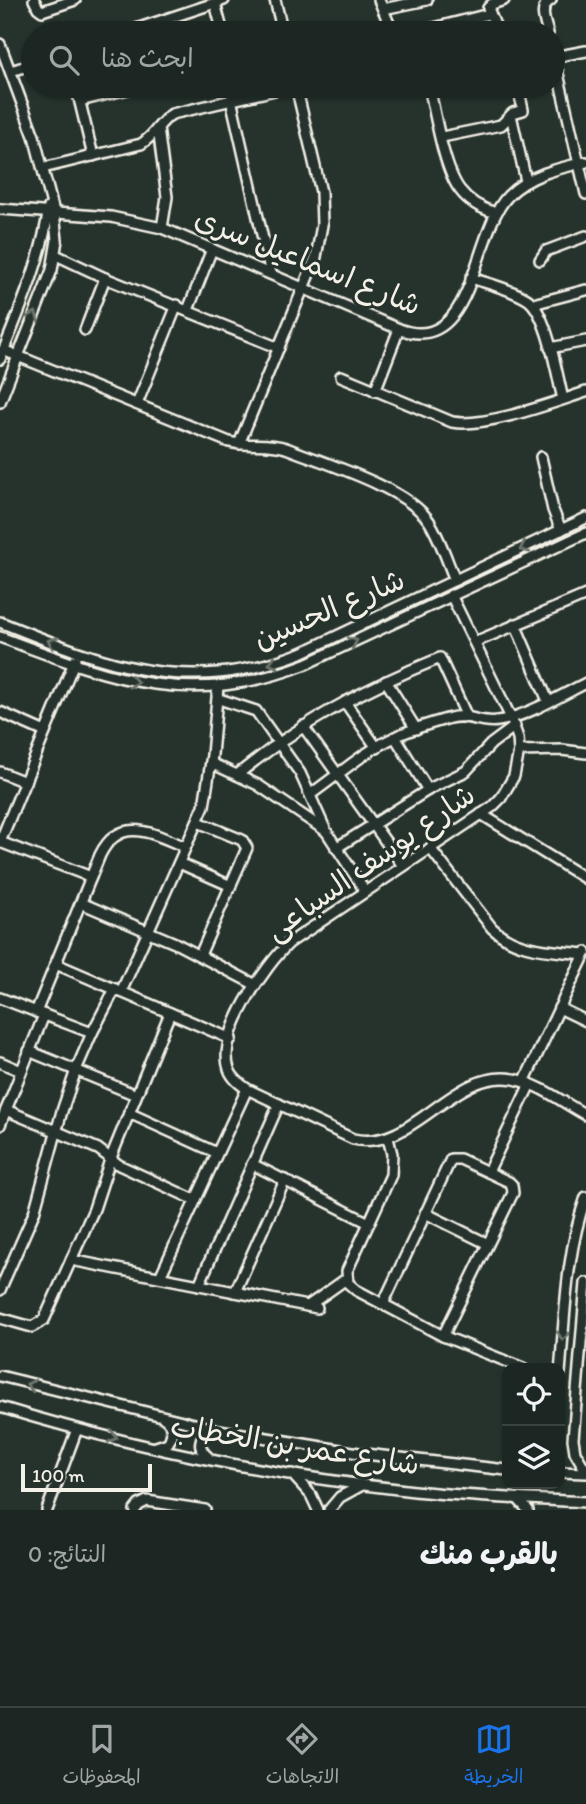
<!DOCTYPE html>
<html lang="ar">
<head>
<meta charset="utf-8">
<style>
	body { margin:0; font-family:Itim,"Playpen Sans Arabic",sans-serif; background:#29322f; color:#f1f3f6; direction:rtl }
	.controls { position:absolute; right:21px; bottom:21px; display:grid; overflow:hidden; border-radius:14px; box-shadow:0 2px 5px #0004 }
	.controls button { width:63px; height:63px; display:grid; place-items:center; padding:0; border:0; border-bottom:2px solid #3a4340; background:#1c2622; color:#f1f3f6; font:35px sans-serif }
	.scale { position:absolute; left:21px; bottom:18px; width:131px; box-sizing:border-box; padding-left:7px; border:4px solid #f4f1e8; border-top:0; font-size:19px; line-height:24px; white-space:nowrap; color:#f4f1e8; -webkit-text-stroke:5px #26332d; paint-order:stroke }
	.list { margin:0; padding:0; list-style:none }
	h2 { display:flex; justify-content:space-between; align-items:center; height:91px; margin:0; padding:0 28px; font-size:30px }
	h2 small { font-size:23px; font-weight:400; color:#a0a5a5 }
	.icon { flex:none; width:38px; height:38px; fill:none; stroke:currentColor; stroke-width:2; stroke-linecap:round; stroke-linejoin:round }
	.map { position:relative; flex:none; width:586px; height:1510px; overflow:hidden; direction:ltr }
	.search { position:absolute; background:#1c2622; box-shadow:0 2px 5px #0004; left:21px; right:21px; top:21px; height:77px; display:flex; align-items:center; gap:18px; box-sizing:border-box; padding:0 24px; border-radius:38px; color:#a0a5a5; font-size:26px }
	.sheet { height:196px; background:#1c2622 }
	nav { display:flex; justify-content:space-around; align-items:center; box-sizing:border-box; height:98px; border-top:2px solid #3a4340; background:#1c2622; font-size:19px; color:#a0a5a5 }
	nav a { display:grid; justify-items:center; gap:4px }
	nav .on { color:#1a73e8 }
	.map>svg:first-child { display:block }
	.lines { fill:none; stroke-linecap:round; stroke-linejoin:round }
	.minor-casing { stroke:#f4f1e8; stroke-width:14 }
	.minor { stroke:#26332d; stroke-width:9 }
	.oneway { stroke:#6e766e }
	.labels { text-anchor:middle; stroke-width:6; stroke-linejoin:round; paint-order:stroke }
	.street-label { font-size:30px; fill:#f4f1e8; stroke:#26332d }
</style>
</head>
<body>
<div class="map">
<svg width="586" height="1510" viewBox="0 0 586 1510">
	<rect width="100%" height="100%" fill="#26332d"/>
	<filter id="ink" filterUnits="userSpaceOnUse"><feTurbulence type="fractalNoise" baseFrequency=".0143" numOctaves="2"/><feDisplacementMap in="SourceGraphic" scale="14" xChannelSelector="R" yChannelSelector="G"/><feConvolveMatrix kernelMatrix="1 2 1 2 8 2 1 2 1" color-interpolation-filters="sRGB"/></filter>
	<g filter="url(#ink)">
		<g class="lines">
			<defs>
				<g id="minor">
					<polyline points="34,0 38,8 42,11 75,0"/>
					<polyline points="275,0 283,33"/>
					<polyline points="379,0 393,33"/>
					<polyline points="215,3 223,33"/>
					<polyline points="383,9 427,0"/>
					<polyline points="124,33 224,0"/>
					<polyline points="414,33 489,14"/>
					<polyline points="498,33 488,8 492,4 504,0"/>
					<path d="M548 33C545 22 538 7 551 0"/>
					<polyline points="0,44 34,136 54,212 57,240 52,270 0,402"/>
					<polyline points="553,52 586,194"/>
					<polyline points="554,57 586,51"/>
					<polyline points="11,71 33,64"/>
					<polyline points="76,86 93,156"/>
					<polyline points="238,86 241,97"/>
					<path d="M429 86C435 113 444 170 460 190 469 202 482 209 496 213"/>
					<polyline points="430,92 453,86"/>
					<polyline points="231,99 271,274"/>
					<polyline points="80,101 140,86"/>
					<polyline points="511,115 526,181"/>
					<polyline points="158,128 167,197 162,228"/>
					<polyline points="442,137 501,125 513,113 523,110 518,86"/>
					<path d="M43 168 141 144C155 136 159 122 172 114L292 86"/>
					<path d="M0 209 111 217 162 228 399 329C475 357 472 233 508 196 528 175 559 168 586 162"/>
					<polyline points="56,255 105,278 279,348"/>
					<polyline points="540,260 546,251 586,236"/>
					<path d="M471 278C489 284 511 289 527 299 547 311 557 376 563 399"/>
					<polyline points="533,304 586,290"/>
					<polyline points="188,310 212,249"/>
					<polyline points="85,330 105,278"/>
					<polyline points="550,348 586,341"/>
					<path d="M3 350 229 442C248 447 267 442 286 448 324 463 407 488 429 521 440 538 447 561 455 580"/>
					<path d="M0 359C20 309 42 260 49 207"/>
					<path d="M341 376 452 422C485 428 552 403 586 392"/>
					<polyline points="375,391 399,329"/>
					<polyline points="137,404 177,305"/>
					<polyline points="239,444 316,257 322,225 321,192 296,86"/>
					<polyline points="541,457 553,510 561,530"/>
					<path d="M451 595 511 718 518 738 519 751 514 776 501 798 492 807 289 943C265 966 217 1034 229 1069 232 1078 240 1084 247 1089L353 1139C413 1153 453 1067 514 1079 539 1084 564 1103 586 1115"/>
					<path d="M0 622C107 665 186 697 301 653L586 518"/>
					<polyline points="515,624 548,701"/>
					<path d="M0 637C112 679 188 710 306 664L586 533"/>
					<polyline points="475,642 586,595"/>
					<polyline points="386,681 416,729"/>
					<polyline points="219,699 256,711 300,773 326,831 365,891"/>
					<polyline points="345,702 377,748"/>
					<polyline points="0,712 45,732"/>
					<polyline points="303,726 403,866"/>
					<polyline points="395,737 428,790"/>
					<polyline points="519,751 562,750 586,753"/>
					<polyline points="211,763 258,785 326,831"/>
					<polyline points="0,772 25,782"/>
					<path d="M237 775C302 722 363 689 440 658L467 717"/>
					<path d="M311 794C338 775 365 751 395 737 411 729 432 723 450 718 467 713 481 724 498 721 523 718 562 695 586 683"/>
					<polyline points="481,814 586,879"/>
					<polyline points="198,822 242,840 247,848 200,955"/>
					<polyline points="0,842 75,660"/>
					<polyline points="0,842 91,877"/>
					<polyline points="336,848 431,788 466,771 491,744 515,726"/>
					<path d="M430 848 492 928C518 952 552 950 585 954"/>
					<polyline points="179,863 231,886"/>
					<polyline points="81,903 175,943 254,984"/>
					<polyline points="56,964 231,1039"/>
					<polyline points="121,992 204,806 212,755 218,686"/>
					<polyline points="0,998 92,1033"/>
					<polyline points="559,1008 586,1021"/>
					<path d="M36 1012 100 855C120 814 154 834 185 847"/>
					<polyline points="29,1051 136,1095"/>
					<polyline points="0,1062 21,1071"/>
					<polyline points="524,1082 586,952"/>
					<polyline points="6,1110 98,1149 119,1165 195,1200"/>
					<polyline points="129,1113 217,1153"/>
					<polyline points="0,1125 44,1015"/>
					<polyline points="388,1138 392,1154 391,1175 347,1271 348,1283 356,1290 443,1336 523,1368"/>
					<polyline points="252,1164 369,1223"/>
					<polyline points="488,1172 530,1084"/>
					<polyline points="425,1213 488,1244"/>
					<polyline points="71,1260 317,1308"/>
					<polyline points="160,1277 247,1089"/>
					<polyline points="586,1283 573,1439 575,1452 586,1471"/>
					<polyline points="199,1285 279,1104"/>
					<polyline points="0,1290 34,1213 62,1111 76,1070 92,1033 115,989"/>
					<polyline points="235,1292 285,1180"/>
					<polyline points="383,1304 451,1159 460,1159 509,1182 512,1185 513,1193 443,1336"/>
					<polyline points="308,1306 346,1279"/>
					<polyline points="0,1318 32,1327 44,1320 94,1209 110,1160 170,1013"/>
					<path d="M560 1373C565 1314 566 1253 586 1197"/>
					<polyline points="0,1376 219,1430 365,1454 507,1470"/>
					<path d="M0 1407C131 1447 269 1475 406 1490 466 1497 526 1499 586 1502"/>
					<path d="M156 1447 168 1443C174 1434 173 1424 164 1418"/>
					<path d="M208 1457C196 1447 199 1434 214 1430"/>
					<polyline points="560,1472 586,1473"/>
					<polyline points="292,1474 311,1495 318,1510"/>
					<polyline points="518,1499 528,1510"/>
					<polyline points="47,1510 77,1429"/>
					<polyline points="135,1510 139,1505 147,1501 205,1510"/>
					<polyline points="329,1510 340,1497 362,1485"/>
				</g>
			</defs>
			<!-- minor casing -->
			<use href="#minor" class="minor-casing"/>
			<!-- minor -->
			<use href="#minor" class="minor"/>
		</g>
		<!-- one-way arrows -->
		<defs><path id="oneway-chevron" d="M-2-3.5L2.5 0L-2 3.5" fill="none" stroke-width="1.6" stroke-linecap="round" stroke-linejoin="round" transform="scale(1.75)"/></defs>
		<g class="oneway">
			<use href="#oneway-chevron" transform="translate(34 316) rotate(-68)"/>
			<use href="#oneway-chevron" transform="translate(524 548) rotate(155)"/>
			<use href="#oneway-chevron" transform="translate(52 642) rotate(-158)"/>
			<use href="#oneway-chevron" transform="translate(353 642) rotate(-25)"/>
			<use href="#oneway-chevron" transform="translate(273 663) rotate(163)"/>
			<use href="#oneway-chevron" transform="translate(134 682) rotate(11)"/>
			<use href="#oneway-chevron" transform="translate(563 1336) rotate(96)"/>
			<use href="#oneway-chevron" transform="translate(31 1385) rotate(-166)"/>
			<use href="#oneway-chevron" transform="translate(113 1437) rotate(14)"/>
		</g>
	</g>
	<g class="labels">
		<!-- street labels -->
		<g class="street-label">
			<text transform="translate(308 261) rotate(22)" y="10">شارع اسماعيل سرى</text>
			<text transform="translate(329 609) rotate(-23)" y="10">شارع الحسين</text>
			<text transform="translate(370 862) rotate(-35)" y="10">شارع يوسف السباعى</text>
			<text transform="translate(295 1445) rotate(9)" y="10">شارع عمر بن الخطاب</text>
		</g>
	</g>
</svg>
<div class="controls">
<button><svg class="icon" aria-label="locate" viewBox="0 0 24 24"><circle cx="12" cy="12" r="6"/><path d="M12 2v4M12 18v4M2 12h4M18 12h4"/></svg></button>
<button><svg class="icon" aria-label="layers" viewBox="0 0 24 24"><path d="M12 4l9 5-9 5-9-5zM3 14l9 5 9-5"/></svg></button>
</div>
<div class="scale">100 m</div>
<div class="search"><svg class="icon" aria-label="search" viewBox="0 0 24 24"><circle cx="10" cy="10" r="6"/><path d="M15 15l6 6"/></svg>ابحث هنا</div>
</div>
<section class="sheet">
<h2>بالقرب منك<small>النتائج: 0</small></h2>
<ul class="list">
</ul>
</section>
<nav>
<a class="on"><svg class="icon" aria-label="map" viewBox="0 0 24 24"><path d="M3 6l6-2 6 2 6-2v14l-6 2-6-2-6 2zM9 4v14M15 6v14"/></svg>الخريطة</a>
<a><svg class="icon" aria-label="directions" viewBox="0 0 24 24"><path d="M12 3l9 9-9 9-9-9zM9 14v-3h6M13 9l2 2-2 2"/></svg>الاتجاهات</a>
<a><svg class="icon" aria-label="saved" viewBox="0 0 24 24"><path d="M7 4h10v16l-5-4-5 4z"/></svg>المحفوظات</a>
</nav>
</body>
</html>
